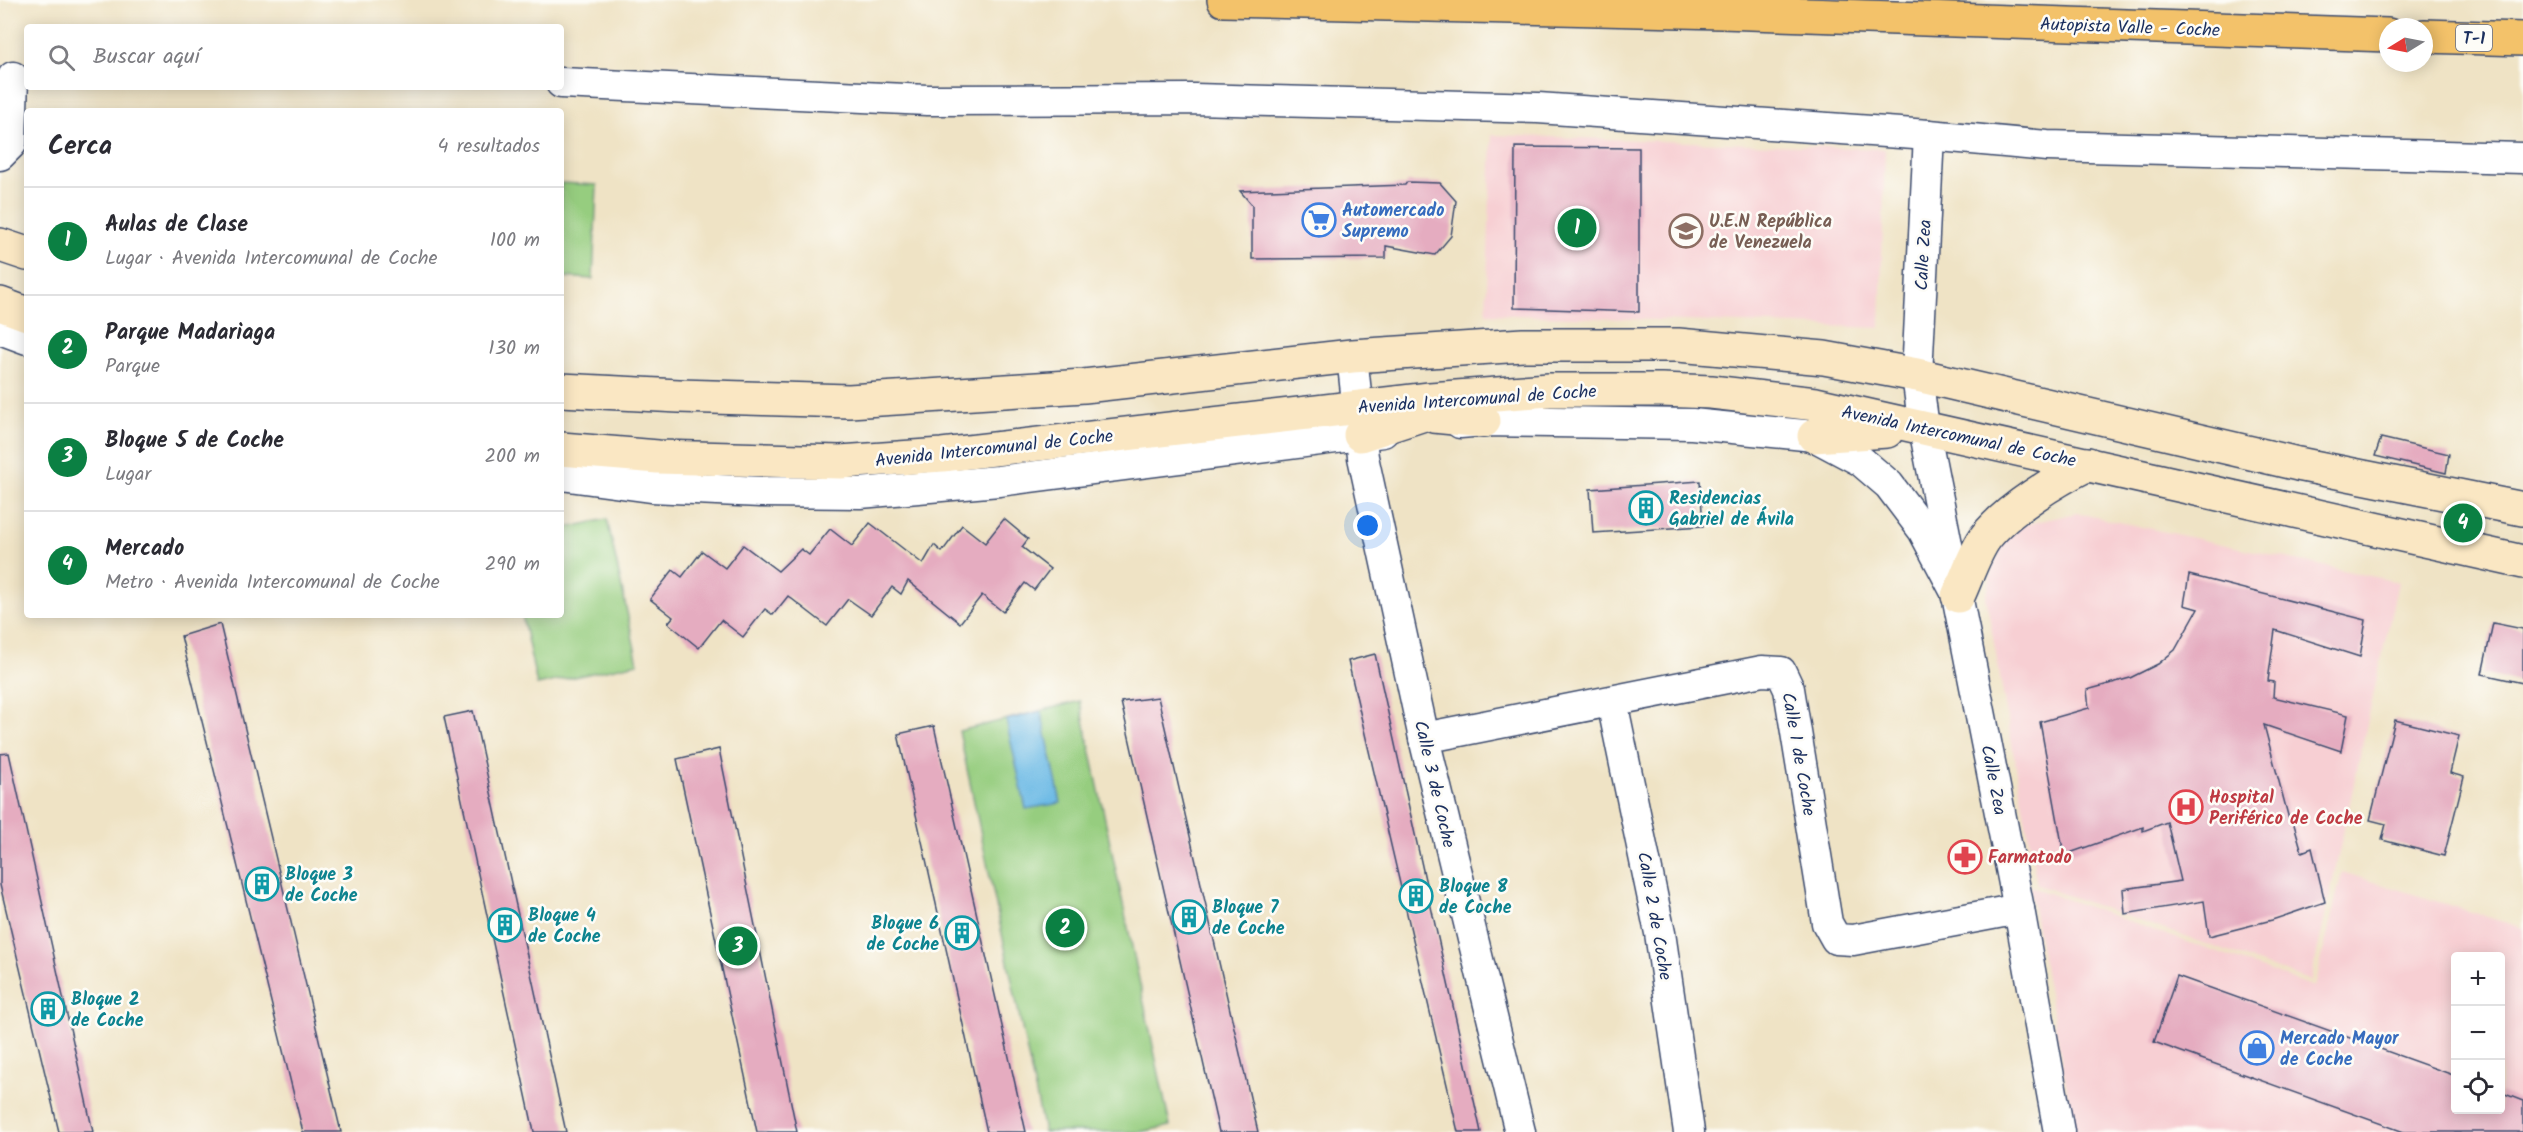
<!DOCTYPE html>
<html lang="es">
<head>
<meta charset="utf-8">
<style>
	body { margin:0; font-family:Kalam,sans-serif; background:#f2f2f3; color:#2b2b33 }
	.controls { position:absolute; right:18px; bottom:18px; display:grid; overflow:hidden; border-radius:6px; box-shadow:0 3px 15px #0003 }
	.controls button { width:54px; height:54px; display:grid; place-items:center; padding:0; border:0; border-bottom:2px solid #e1e1e2; background:#fff; color:#2b2b33; font:30px sans-serif }
	.compass { position:absolute; left:2379px; top:18px; width:54px; height:54px; border-radius:50%; background:#fff; box-shadow:0 3px 15px #0003; rotate:260deg }
	.you { position:absolute; left:1368px; top:526px; width:21px; height:21px; margin:-15px; border:4px solid #fff; border-radius:50%; background:#1a73e8; box-shadow:0 0 0 9px #1a73e833 }
	.badge { display:grid; place-items:center; width:39px; height:39px; border-radius:50%; background:#0b8043; color:#fff; font-size:20px; font-weight:700 }
	.pin { position:absolute; translate:-50% -50%; border:3px solid #fff; box-shadow:0 2px 6px #0006 }
	.list { margin:0; padding:0; list-style:none }
	h2 { display:flex; justify-content:space-between; align-items:center; height:78px; margin:0; padding:0 24px; font-size:26px }
	h2 small { font-size:20px; font-weight:400; color:#7c7c81 }
	.list li { display:grid; grid-template-columns:39px 1fr auto; gap:18px; align-items:center; box-sizing:border-box; height:108px; padding:0 24px; border-top:2px solid #e1e1e2 }
	.list b { display:block; font-size:22px; white-space:nowrap }
	.list p { margin:0; font-size:20px; white-space:nowrap; color:#7c7c81 }
	.list em { font-size:20px; font-style:normal; color:#7c7c81 }
	.icon { flex:none; width:33px; height:33px; fill:none; stroke:currentColor; stroke-width:2; stroke-linecap:round; stroke-linejoin:round }
	.map { position:relative; flex:none; width:2523px; height:1132px; overflow:hidden }
	.search { position:absolute; background:#fff; box-shadow:0 3px 15px #0003; left:24px; top:24px; width:540px; height:66px; display:flex; align-items:center; gap:15px; box-sizing:border-box; padding:0 21px; border-radius:6px; color:#7c7c81; font-size:22px }
	.panel { position:absolute; background:#fff; box-shadow:0 3px 15px #0003; left:24px; top:108px; width:540px; height:510px; border-radius:6px }
	.map>svg:first-child { display:block }
	.built { fill:#f7cfd3; fill-rule:evenodd }
	.green { fill:#96cd7f; stroke:#587e6e; stroke-width:1.5 }
	.water { fill:#6ab9e5; stroke:#4274a2; stroke-width:1.5 }
	.building { fill:#e5acc0 }
	.lines { fill:none; stroke-linecap:round; stroke-linejoin:round }
	.street-casing { stroke:#3b4a6d; stroke-width:33 }
	.secondary-casing { stroke:#3b4a6d; stroke-width:36 }
	.highway-casing { stroke:#3b4a6d; stroke-width:36 }
	.street { stroke:#fff; stroke-width:30 }
	.secondary { stroke:#fae7c3; stroke-width:33 }
	.highway { stroke:#f3c26a; stroke-width:33 }
	.labels { text-anchor:middle; stroke-width:5; stroke-linejoin:round; paint-order:stroke }
	.shield { fill:#fdfcf7; stroke:#5f6c8c; stroke-width:1.5 }
	.shield-label { font-size:16px; font-weight:bold; fill:#1b2f5e }
	.street-label { font-size:18px; fill:#1b2f5e; stroke:#fdfcf7 }
	.shop-label { font-size:18px; font-weight:bold; fill:#366cbe; stroke:#fdfcf7; text-anchor:start }
	.education-label { font-size:18px; font-weight:bold; fill:#785e54; stroke:#fdfcf7; text-anchor:start }
	.culture-label { font-size:18px; font-weight:bold; fill:#0d838f; stroke:#fdfcf7; text-anchor:start }
	.health-label { font-size:18px; font-weight:bold; fill:#be3a42; stroke:#fdfcf7; text-anchor:start }
</style>
</head>
<body>
<div class="map">
<svg width="2523" height="1132" viewBox="0 0 2523 1132">
	<rect width="100%" height="100%" fill="#fdfcf7"/>
	<filter id="ink" filterUnits="userSpaceOnUse"><feTurbulence type="fractalNoise" baseFrequency=".0167" numOctaves="2"/><feDisplacementMap in="SourceGraphic" scale="12" xChannelSelector="R" yChannelSelector="G"/><feConvolveMatrix kernelMatrix="1 2 1 2 8 2 1 2 1" color-interpolation-filters="sRGB"/></filter>
	<filter id="wash" filterUnits="userSpaceOnUse"><feTurbulence type="fractalNoise" baseFrequency=".008" numOctaves="4" result="noise"/><feDisplacementMap in="SourceGraphic" scale="24" xChannelSelector="R" yChannelSelector="G"/><feGaussianBlur stdDeviation="1.35" result="paint"/><feColorMatrix in="noise" values="0 0 0 0 0 0 0 0 0 0 0 0 0 0 0 0 0 1.4 0 .05"/><feComposite in="paint" operator="in"/></filter>
	<g filter="url(#wash)">
		<rect width="100%" height="100%" fill="#efe3c5"/>
		<!-- built -->
		<g class="built">
			<polygon points="1492,135 1885,149 1880,328 1486,314"/>
			<polygon points="2077,513 2398,582 2311,981 2037,885 1986,598 1992,570 2004,539 2014,527"/>
			<path d="M2342 872 2523 928V1132H2075L2029 886 2315 987ZM2456 956H2500V1110H2456Z"/>
		</g>
		<!-- green -->
		<g class="green">
			<polygon points="561,183 597,185 593,279 561,277"/>
			<polygon points="607,519 638,663 537,685 522,615 561,615 561,529"/>
			<polygon points="1080,701 1170,1126 1140,1132 1044,1132 959,731"/>
		</g>
		<!-- water -->
		<polygon class="water" points="1041,711 1061,803 1026,809 1006,720"/>
		<g id="blocks">
			<!-- building -->
			<g class="building">
				<polygon points="1515,147 1639,148 1639,312 1514,308"/>
				<polygon points="1407,182 1440,183 1456,201 1451,236 1435,255 1386,246 1386,258 1252,259 1252,205 1240,191 1405,185"/>
				<polygon points="2381,438 2449,454 2446,473 2375,456"/>
				<polygon points="1700,481 1703,526 1593,533 1590,489"/>
				<polygon points="1004,519 1028,539 1022,547 1050,569 1034,590 1025,583 1003,612 982,595 960,623 908,581 901,594 892,587 871,615 848,599 827,626 788,596 773,615 765,609 743,637 721,620 699,648 668,623 673,617 650,599 673,570 682,577 702,551 725,568 743,545 778,571 801,549 809,555 830,529 852,546 870,523 923,564 934,545 942,552 962,525 985,543"/>
				<polygon points="2189,575 2366,620 2360,657 2275,630 2268,681 2274,682 2273,697 2348,715 2341,751 2264,725 2290,823 2293,821 2302,852 2312,848 2325,902 2272,920 2209,936 2204,901 2125,914 2123,889 2181,881 2167,822 2143,831 2143,827 2064,855 2040,722 2089,708 2087,690 2130,678 2158,664 2175,650 2198,609 2184,605"/>
				<polygon points="2493,623 2523,629 2523,683 2482,674"/>
				<polygon points="220,624 341,1132 303,1132 181,636"/>
				<polygon points="1375,654 1481,1132 1458,1132 1348,661"/>
				<polygon points="1158,697 1258,1132 1219,1132 1121,702"/>
				<polygon points="473,711 566,1132 534,1132 444,717"/>
				<polygon points="2395,720 2459,736 2450,773 2464,777 2444,856 2382,840 2386,824 2370,820"/>
				<polygon points="934,726 1026,1132 987,1132 898,734"/>
				<polygon points="719,749 797,1132 757,1132 677,759"/>
				<polygon points="9,753 93,1132 59,1132 0,885 0,754"/>
				<polygon points="2177,976 2456,1076 2456,1110 2500,1110 2500,1092 2523,1101 2523,1132 2404,1132 2154,1042"/>
			</g>
		</g>
	</g>
	<g filter="url(#ink)">
		<use href="#blocks" fill-opacity="0" stroke="#3b4a6d" stroke-width="1.5"/>
		<g class="lines">
			<defs>
				<g id="street">
					<polyline points="561,83 927,100 1194,99 1538,108 1929,135 2047,146 2523,158"/>
					<polyline points="1929,135 1917,375 1924,428 2019,909 2059,1132"/>
					<polyline points="0,155 11,144 13,77"/>
					<polyline points="0,329 27,339"/>
					<polyline points="1352,356 1363,457 1424,738 1520,1132"/>
					<polyline points="1460,423 1484,421 1692,424 1814,436 1861,461 1889,485 1923,530 1958,596"/>
					<polyline points="561,475 651,487 761,492 860,493 999,481 1383,432"/>
					<polyline points="1612,702 1660,933 1689,1132"/>
					<polyline points="1424,738 1762,671 1781,672 1789,689 1827,923 1836,939 1853,940 2019,909"/>
				</g>
				<g id="secondary">
					<polyline points="0,245 27,254"/>
					<polyline points="0,304 27,314"/>
					<polyline points="561,390 679,396 849,401 1084,386 1352,356 1476,348 1523,345 1678,345 1824,358 1917,375 2298,464 2523,509"/>
					<polyline points="1434,416 1484,421"/>
					<polyline points="1360,435 1421,415"/>
					<polyline points="1814,436 1887,431"/>
					<polyline points="561,449 658,457 840,462 942,455 1430,399 1549,390 1661,390 1711,392 1816,404 2523,562"/>
					<path d="M1958 596C1966 579 1975 551 1986 537 2008 509 2056 480 2088 464"/>
				</g>
				<g id="highway">
					<polyline points="1224,0 1721,12 2388,35"/>
					<polyline points="2424,36 2523,39"/>
				</g>
			</defs>
			<!-- street casing -->
			<use href="#street" class="street-casing"/>
			<!-- secondary casing -->
			<use href="#secondary" class="secondary-casing"/>
			<!-- highway casing -->
			<use href="#highway" class="highway-casing"/>
			<!-- street -->
			<use href="#street" class="street"/>
			<!-- secondary -->
			<use href="#secondary" class="secondary"/>
			<!-- highway -->
			<use href="#highway" class="highway"/>
		</g>
	</g>
	<!-- icons -->
	<defs>
		<symbol id="supermarket-ring" viewBox="-11 -11 22 22"><circle r="9.5" fill="#fdfcf7" stroke="#3f7fe0" stroke-width="1.5"/><path d="M-6-5.5h2.5l.6 2H6L4.5 2H-2.5L-4.4-4H-6ZM-1.5 3.2a1.3 1.3 0 1 0 .1 0ZM3 3.2a1.3 1.3 0 1 0 .1 0Z" fill="#3f7fe0"/></symbol>
		<symbol id="school-ring" viewBox="-11 -11 22 22"><circle r="9.5" fill="#fdfcf7" stroke="#8d6e63" stroke-width="1.5"/><path d="M0-5L7-2L0 1L-7-2ZM-4 1L0 2.5L4 1V4Q0 6-4 4Z" fill="#8d6e63"/></symbol>
		<symbol id="building-ring" viewBox="-11 -11 22 22"><circle r="9.5" fill="#fdfcf7" stroke="#0f9aa8" stroke-width="1.5"/><path d="M-4-6H4V6H1V3H-1V6H-4ZM-2.5-4.3h1.7v1.8h-1.7ZM.8-4.3h1.7v1.8H.8ZM-2.5-1h1.7V.8h-1.7ZM.8-1h1.7V.8H.8Z" fill="#0f9aa8"/></symbol>
		<symbol id="hospital-ring" viewBox="-11 -11 22 22"><circle r="9.5" fill="#fdfcf7" stroke="#e0444e" stroke-width="1.5"/><path d="M-5-5h3v3.5h4V-5h3V5h-3V1.5h-4V5h-3Z" fill="#e0444e"/></symbol>
		<symbol id="pharmacy-ring" viewBox="-11 -11 22 22"><circle r="9.5" fill="#fdfcf7" stroke="#e0444e" stroke-width="1.5"/><path d="M-2-6h4v4h4v4h-4v4h-4v-4h-4v-4h4Z" fill="#e0444e"/></symbol>
		<symbol id="shop-ring" viewBox="-11 -11 22 22"><circle r="9.5" fill="#fdfcf7" stroke="#3f7fe0" stroke-width="1.5"/><path d="M-5-2.5h2.3a2.7 3.5 0 0 1 5.4 0H5L5.5 6h-11ZM-1.5-2.5h3a1.5 2.3 0 0 0-3 0Z" fill="#3f7fe0"/></symbol>
	</defs>
	<g fill-rule="evenodd">
		<use href="#supermarket-ring" x="1300" y="201" width="38" height="38"/>
		<use href="#school-ring" x="1667" y="212" width="38" height="38"/>
		<use href="#building-ring" x="1627" y="489" width="38" height="38"/>
		<use href="#hospital-ring" x="2167" y="788" width="38" height="38"/>
		<use href="#pharmacy-ring" x="1946" y="838" width="38" height="38"/>
		<use href="#building-ring" x="243" y="865" width="38" height="38"/>
		<use href="#building-ring" x="1397" y="877" width="38" height="38"/>
		<use href="#building-ring" x="1170" y="898" width="38" height="38"/>
		<use href="#building-ring" x="486" y="906" width="38" height="38"/>
		<use href="#building-ring" x="943" y="914" width="38" height="38"/>
		<use href="#building-ring" x="29" y="990" width="38" height="38"/>
		<use href="#shop-ring" x="2238" y="1029" width="38" height="38"/>
	</g>
	<g class="labels">
		<!-- shield labels -->
		<rect class="shield" x="2456" y="25" width="36" height="26" rx="4.5"/>
		<g class="shield-label">
			<text x="2474" y="44">T-1</text>
		</g>
		<!-- street labels -->
		<g class="street-label">
			<text transform="translate(2130 27) rotate(2)" y="6">Autopista Valle - Coche</text>
			<text transform="translate(1923 255) rotate(-87)" y="6">Calle Zea</text>
			<text transform="translate(1477 399) rotate(-4)" y="6">Avenida Intercomunal de Coche</text>
			<text transform="translate(1959 436) rotate(12)" y="6">Avenida Intercomunal de Coche</text>
			<text transform="translate(994 448) rotate(-6)" y="6">Avenida Intercomunal de Coche</text>
			<text transform="translate(1799 754) rotate(80)" y="6">Calle 1 de Coche</text>
			<text transform="translate(1994 780) rotate(79)" y="6">Calle Zea</text>
			<text transform="translate(1435 784) rotate(77)" y="6">Calle 3 de Coche</text>
			<text transform="translate(1655 916) rotate(80)" y="6">Calle 2 de Coche</text>
		</g>
		<!-- shop labels -->
		<g class="shop-label">
			<text x="1342" y="216">Automercado<tspan x="1342" dy="21">Supremo</tspan></text>
			<text x="2280" y="1044">Mercado Mayor<tspan x="2280" dy="21">de Coche</tspan></text>
		</g>
		<!-- education labels -->
		<g class="education-label">
			<text x="1709" y="227">U.E.N República<tspan x="1709" dy="21">de Venezuela</tspan></text>
		</g>
		<!-- culture labels -->
		<g class="culture-label">
			<text x="1669" y="504">Residencias<tspan x="1669" dy="21">Gabriel de Ávila</tspan></text>
			<text x="285" y="880">Bloque 3<tspan x="285" dy="21">de Coche</tspan></text>
			<text x="1439" y="892">Bloque 8<tspan x="1439" dy="21">de Coche</tspan></text>
			<text x="1212" y="913">Bloque 7<tspan x="1212" dy="21">de Coche</tspan></text>
			<text x="528" y="921">Bloque 4<tspan x="528" dy="21">de Coche</tspan></text>
			<text x="939" y="929" text-anchor="end">Bloque 6<tspan x="939" dy="21">de Coche</tspan></text>
			<text x="71" y="1005">Bloque 2<tspan x="71" dy="21">de Coche</tspan></text>
		</g>
		<!-- health labels -->
		<g class="health-label">
			<text x="2209" y="803">Hospital<tspan x="2209" dy="21">Periférico de Coche</tspan></text>
			<text x="1988" y="863">Farmatodo</text>
		</g>
	</g>
</svg>
<div class="controls">
<button>+</button>
<button>−</button>
<button><svg class="icon" aria-label="locate" viewBox="0 0 24 24"><circle cx="12" cy="12" r="6"/><path d="M12 2v4M12 18v4M2 12h4M18 12h4"/></svg></button>
</div>
<svg class="compass" viewBox="-18 -18 36 36"><path d="M0-13l5 13h-10z" fill="#e53935"/><path d="M0 13l5-13h-10z" fill="#7c7c81"/></svg>
<div class="you"></div>
<div class="pin badge" style="left:1577px;top:228px">1</div>
<div class="pin badge" style="left:1065px;top:928px">2</div>
<div class="pin badge" style="left:738px;top:946px">3</div>
<div class="pin badge" style="left:2463px;top:523px">4</div>
<div class="search"><svg class="icon" aria-label="search" viewBox="0 0 24 24"><circle cx="10" cy="10" r="6"/><path d="M15 15l6 6"/></svg>Buscar aquí</div>
<section class="panel">
<h2>Cerca<small>4 resultados</small></h2>
<ul class="list">
<li><span class="badge">1</span><div><b>Aulas de Clase</b><p>Lugar · Avenida Intercomunal de Coche</p></div><em>100 m</em></li>
<li><span class="badge">2</span><div><b>Parque Madariaga</b><p>Parque</p></div><em>130 m</em></li>
<li><span class="badge">3</span><div><b>Bloque 5 de Coche</b><p>Lugar</p></div><em>200 m</em></li>
<li><span class="badge">4</span><div><b>Mercado</b><p>Metro · Avenida Intercomunal de Coche</p></div><em>290 m</em></li>
</ul>
</section>
</div>
</body>
</html>
